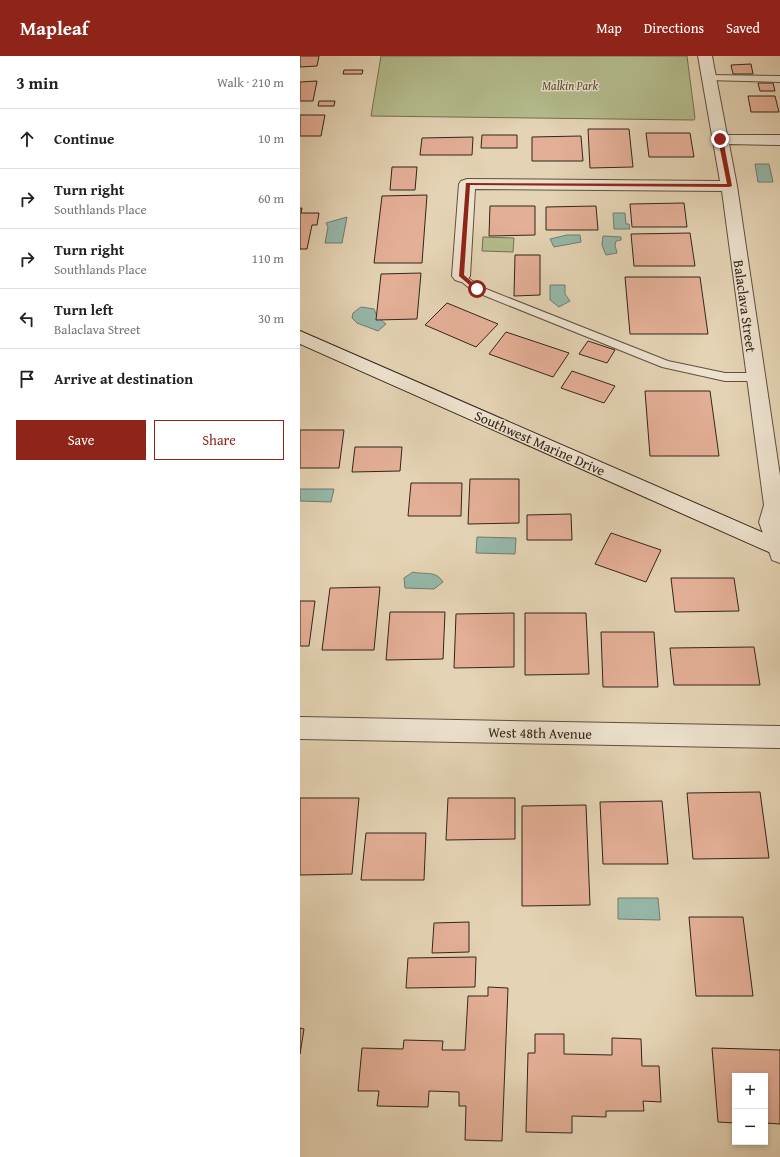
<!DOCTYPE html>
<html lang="en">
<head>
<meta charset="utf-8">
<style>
	body { margin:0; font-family:"Gentium Book Plus",serif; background:#f2f2f2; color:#222 }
	.controls { position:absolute; right:12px; bottom:12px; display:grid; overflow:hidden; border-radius:0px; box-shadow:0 2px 6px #0003 }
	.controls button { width:36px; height:36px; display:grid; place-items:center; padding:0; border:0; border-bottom:1px solid #e0e0e0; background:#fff; color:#222; font:20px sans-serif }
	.stop { position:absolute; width:12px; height:12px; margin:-9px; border:3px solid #8f2418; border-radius:50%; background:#fff }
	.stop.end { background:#8f2418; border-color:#fff; box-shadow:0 1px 4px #0008 }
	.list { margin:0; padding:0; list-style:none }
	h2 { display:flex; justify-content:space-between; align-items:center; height:52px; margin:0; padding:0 16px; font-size:17px }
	h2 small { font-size:13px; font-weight:400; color:#767676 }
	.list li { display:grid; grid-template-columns:26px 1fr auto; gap:12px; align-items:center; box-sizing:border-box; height:60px; padding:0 16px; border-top:1px solid #e0e0e0 }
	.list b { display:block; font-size:15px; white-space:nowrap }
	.list p { margin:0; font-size:13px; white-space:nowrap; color:#767676 }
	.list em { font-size:13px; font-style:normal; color:#767676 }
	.actions { display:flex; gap:8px; padding:12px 16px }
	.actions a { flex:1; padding:9px 0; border:1px solid #8f2418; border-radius:0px; text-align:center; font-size:14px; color:#8f2418 }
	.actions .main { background:#8f2418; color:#fff }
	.icon { flex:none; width:22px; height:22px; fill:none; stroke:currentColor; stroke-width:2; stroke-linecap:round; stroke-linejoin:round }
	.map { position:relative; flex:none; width:480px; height:1101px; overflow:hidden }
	header { display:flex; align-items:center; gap:24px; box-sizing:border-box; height:56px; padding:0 20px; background:#8f2418; color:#fff }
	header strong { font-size:19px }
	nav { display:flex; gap:22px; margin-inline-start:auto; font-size:14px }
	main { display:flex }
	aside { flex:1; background:#fff }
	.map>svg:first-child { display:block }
	.green { fill:#b4bc8d; stroke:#747054 }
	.water { fill:#96b8a9; stroke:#6e7d70 }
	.building { fill:#e4af97; stroke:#33251a }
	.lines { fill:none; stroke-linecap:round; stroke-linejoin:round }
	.service-casing { stroke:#5f5040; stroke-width:2 }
	.minor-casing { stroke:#5f5040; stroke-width:2 }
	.secondary-casing { stroke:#33251a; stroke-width:2 }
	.service { fill:#ede2ce; fill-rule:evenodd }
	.minor { fill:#ede2ce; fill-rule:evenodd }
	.secondary { fill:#ede2ce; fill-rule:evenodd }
	.route { fill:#8f2418 }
	.labels { text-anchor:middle; stroke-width:3; stroke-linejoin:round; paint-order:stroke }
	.far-park-label { font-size:12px; font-style:italic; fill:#534b37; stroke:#ede2ce }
	.street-label { font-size:14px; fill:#33251a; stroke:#ede2ce }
</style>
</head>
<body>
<header>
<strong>Mapleaf</strong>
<nav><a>Map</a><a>Directions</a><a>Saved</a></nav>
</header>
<main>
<aside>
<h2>3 min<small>Walk · 210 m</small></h2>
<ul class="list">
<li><svg class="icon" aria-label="ahead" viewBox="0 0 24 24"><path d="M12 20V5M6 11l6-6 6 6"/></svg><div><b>Continue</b></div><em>10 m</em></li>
<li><svg class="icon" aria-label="right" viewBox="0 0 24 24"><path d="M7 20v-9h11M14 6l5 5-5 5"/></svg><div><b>Turn right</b><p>Southlands Place</p></div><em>60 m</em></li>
<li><svg class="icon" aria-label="right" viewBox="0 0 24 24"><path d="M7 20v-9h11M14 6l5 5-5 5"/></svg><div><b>Turn right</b><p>Southlands Place</p></div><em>110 m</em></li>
<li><svg class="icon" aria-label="left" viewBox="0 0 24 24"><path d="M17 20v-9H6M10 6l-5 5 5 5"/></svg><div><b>Turn left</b><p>Balaclava Street</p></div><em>30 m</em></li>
<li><svg class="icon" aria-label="arrive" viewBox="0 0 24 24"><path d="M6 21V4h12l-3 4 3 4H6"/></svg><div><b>Arrive at destination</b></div></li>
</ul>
<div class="actions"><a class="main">Save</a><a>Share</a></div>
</aside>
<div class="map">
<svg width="480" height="1101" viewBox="0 0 480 1101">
	<rect width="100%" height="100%" fill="#e4d3b4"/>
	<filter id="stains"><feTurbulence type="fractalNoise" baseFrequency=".005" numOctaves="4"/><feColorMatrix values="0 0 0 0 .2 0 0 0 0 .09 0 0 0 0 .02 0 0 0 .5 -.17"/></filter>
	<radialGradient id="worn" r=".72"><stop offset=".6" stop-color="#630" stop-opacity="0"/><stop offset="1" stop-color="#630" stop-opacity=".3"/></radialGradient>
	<!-- green -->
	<g class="green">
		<polygon points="81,0 387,0 395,62 394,64 71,60"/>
		<polygon points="183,181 214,182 213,196 182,195"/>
	</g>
	<!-- water -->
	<g class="water">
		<polygon points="455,108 469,108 473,126 458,126"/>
		<polygon points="313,157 325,157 326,168 329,168 330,173 314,173"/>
		<polygon points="47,161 42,187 25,187 28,171 26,167"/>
		<polygon points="267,179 280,179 281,186 254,191 250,183"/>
		<polygon points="303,180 321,181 321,184 316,185 315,189 317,197 306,199 302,189"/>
		<polygon points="250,229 265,229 265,238 270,245 259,251 250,244"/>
		<polygon points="61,251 74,253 77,261 86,268 78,275 57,267 52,262 53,257"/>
		<polygon points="0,433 34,433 31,446 0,445"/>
		<polygon points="177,481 216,482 215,498 176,497"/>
		<path d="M113 516C124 519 136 514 143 526L134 533 105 532 104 522Z"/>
		<polygon points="318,842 358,842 360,864 318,863"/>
	</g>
	<!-- building -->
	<g class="building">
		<polygon points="0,0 19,0 17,10 0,11"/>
		<polygon points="451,8 453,18 433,18 431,9"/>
		<polygon points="44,14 63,14 62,18 43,18"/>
		<polygon points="17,25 13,45 0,45 0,26"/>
		<polygon points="458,27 473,27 475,35 460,35"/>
		<polygon points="448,40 475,40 479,56 451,56"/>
		<polygon points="19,45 35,45 34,50 18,50"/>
		<polygon points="0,59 25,59 21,80 0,80"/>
		<polygon points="288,73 329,73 333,111 290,112"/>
		<polygon points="346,77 390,77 394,101 349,101"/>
		<polygon points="182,79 217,79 217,92 181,92"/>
		<polygon points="281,80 283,105 232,105 232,81"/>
		<polygon points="173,81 172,99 120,99 122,82"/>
		<polygon points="92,111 117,111 115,134 90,134"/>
		<polygon points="127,139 122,207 74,207 82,140"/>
		<polygon points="384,147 387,171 332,171 330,148"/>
		<polygon points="190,150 235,150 235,179 189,180"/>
		<polygon points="296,150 298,174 246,174 246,151"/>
		<polygon points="0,152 2,152 1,157 19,157 17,169 12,169 7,193 0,193"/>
		<polygon points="390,177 395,210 334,210 331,178"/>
		<polygon points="215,199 240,199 240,239 214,240"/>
		<polygon points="121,217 117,263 76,264 81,218"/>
		<polygon points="325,221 400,221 408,278 330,278"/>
		<polygon points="147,247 198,268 176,291 125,269"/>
		<polygon points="206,276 269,297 253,321 189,298"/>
		<polygon points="288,285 315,294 307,307 279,298"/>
		<polygon points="272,315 315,330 304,347 261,332"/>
		<polygon points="345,335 410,335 419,400 350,400"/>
		<polygon points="0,374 44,374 39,412 0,412"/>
		<polygon points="55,391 102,391 100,415 52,416"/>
		<polygon points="170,423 219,423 219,467 168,468"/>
		<polygon points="111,427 162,427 161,460 108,460"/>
		<polygon points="271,458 272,484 227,484 227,459"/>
		<polygon points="311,477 361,494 346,526 295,508"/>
		<polygon points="371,522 434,522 439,555 375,556"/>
		<polygon points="80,531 74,594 22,594 30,532"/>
		<polygon points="0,545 15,545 9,590 0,590"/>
		<polygon points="90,556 145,556 143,603 86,604"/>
		<polygon points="214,557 214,611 154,612 156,558"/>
		<polygon points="225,557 286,557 289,618 225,619"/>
		<polygon points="301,576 354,576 358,631 303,631"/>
		<polygon points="454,591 460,629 374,629 370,592"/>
		<polygon points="460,736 469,802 393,803 387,737"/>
		<polygon points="0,742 59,742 52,818 0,819"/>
		<polygon points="148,742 215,742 215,783 146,784"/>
		<polygon points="362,745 368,808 303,808 300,746"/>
		<polygon points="286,749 290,849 222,850 222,750"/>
		<polygon points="66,777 126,777 124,824 61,824"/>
		<polygon points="389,861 443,861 453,940 396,940"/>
		<polygon points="169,866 169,896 132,897 134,867"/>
		<polygon points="176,901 175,931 106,932 108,902"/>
		<polygon points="188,931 208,932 202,1085 165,1084 166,1050 159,1050 159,1036 129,1035 128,1051 77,1050 79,1035 58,1035 62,992 103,993 104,984 143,985 142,994 165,994 168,940 188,940"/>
		<polygon points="0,972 4,973 0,998"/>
		<polygon points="235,978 264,978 264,998 312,999 312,982 341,983 342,1010 359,1010 361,1046 343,1045 344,1055 306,1055 306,1061 272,1060 272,1077 226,1076 228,997 235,997"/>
		<polygon points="412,992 480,994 480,1068 465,1067 465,1020 435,1020 435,1067 418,1066"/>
	</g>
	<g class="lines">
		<defs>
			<g id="service">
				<polygon points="409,19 480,20 480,26 406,24 405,22"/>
				<polygon points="161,217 181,231 368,305 425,317 455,317 461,321 455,325 425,325 362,311 173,235 157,222 156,220 157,218"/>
			</g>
			<g id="minor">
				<polygon points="398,0 412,0 427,79 480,79 480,89 429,88 437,130 480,420 480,507 472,504 459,466 464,449 422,135 175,133 170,220 167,224 161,226 155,224 152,220 159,128 161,125 167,123 420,125"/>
				<polygon points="0,661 480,670 480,692 0,683"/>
			</g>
			<polygon id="secondary" points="0,275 480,484 480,501 0,288"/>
		</defs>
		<!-- service casing -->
		<use href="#service" class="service-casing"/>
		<!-- minor casing -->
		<use href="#minor" class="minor-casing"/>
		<!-- secondary casing -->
		<use href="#secondary" class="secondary-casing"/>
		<!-- service -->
		<use href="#service" class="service"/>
		<!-- minor -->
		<use href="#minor" class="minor"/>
		<!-- secondary -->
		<use href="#secondary" class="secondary"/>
	</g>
	<!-- route -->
	<polygon class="route" points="420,82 423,83 432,130 429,131 170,129 164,219 179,232 179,234 175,234 159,220 166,127 427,128 418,83"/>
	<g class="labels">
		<!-- far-park labels -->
		<g class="far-park-label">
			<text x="270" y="34">Malkin Park</text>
		</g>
		<!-- street labels -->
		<g class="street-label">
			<text transform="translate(445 250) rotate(82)" y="5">Balaclava Street</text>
			<text transform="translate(240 387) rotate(24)" y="5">Southwest Marine Drive</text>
			<text transform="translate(240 677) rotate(1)" y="5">West 48th Avenue</text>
		</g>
	</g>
	<rect width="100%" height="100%" filter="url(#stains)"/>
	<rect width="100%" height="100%" fill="url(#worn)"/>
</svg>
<div class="controls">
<button>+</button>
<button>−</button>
</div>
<div class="stop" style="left:177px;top:233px"></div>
<div class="stop end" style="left:420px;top:83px"></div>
</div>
</main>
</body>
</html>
